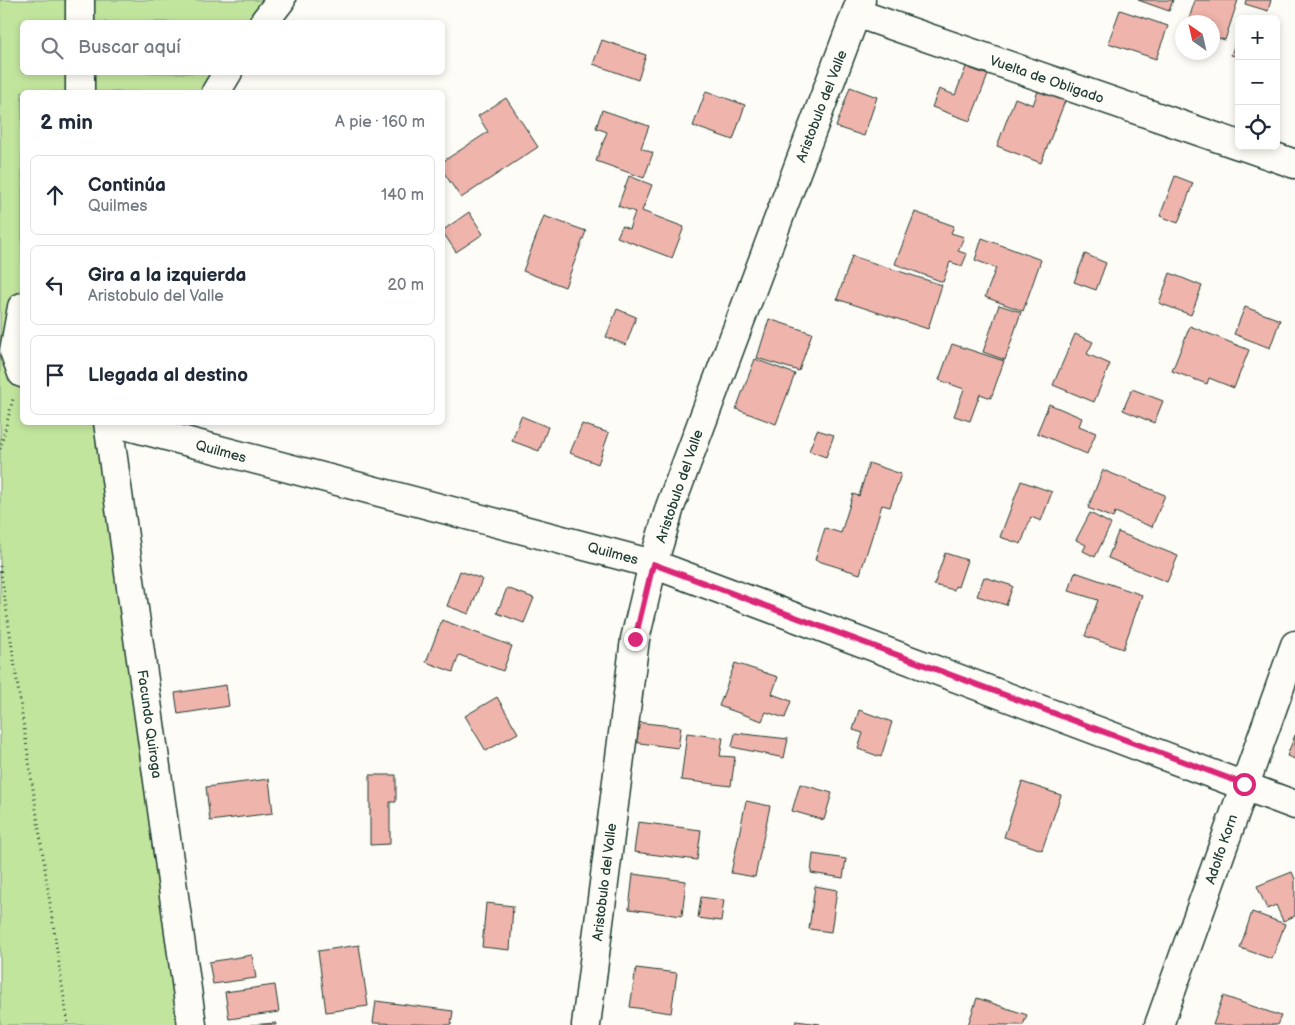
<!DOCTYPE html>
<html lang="es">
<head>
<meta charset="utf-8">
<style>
	body { margin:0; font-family:"Balsamiq Sans",sans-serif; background:#f2f2f3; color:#1f2937 }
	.controls { position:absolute; right:15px; top:15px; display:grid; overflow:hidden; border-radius:8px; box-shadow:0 2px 8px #0003 }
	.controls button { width:45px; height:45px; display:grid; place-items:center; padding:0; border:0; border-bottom:1px solid #e0e1e3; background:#fff; color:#1f2937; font:25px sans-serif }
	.compass { position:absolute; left:1175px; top:15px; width:45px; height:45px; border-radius:50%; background:#fff; box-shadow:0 2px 8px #0003; rotate:326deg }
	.stop { position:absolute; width:15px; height:15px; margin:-11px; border:4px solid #db2777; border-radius:50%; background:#fff }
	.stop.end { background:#db2777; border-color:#fff; box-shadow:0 1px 5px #0008 }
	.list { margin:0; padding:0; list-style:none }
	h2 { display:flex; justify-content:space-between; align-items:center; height:65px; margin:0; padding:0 20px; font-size:21px }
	h2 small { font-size:16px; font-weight:400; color:#747a83 }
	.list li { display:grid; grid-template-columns:32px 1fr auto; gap:15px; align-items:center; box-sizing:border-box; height:80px; margin:0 10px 10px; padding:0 10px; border:1px solid #e0e1e3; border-radius:8px }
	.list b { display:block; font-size:19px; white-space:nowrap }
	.list p { margin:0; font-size:16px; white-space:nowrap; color:#747a83 }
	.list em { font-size:16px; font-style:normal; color:#747a83 }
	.icon { flex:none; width:28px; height:28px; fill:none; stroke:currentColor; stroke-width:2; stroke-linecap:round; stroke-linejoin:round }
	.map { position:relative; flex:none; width:1295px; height:1025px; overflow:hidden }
	.search { position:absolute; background:#fff; box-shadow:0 2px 8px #0003; left:20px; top:20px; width:425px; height:55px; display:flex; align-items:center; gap:12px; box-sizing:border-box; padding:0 18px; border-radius:8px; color:#747a83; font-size:19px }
	.panel { position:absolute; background:#fff; box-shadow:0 2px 8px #0003; left:20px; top:90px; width:425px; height:335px; border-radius:8px }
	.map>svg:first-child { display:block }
	.green { fill:#c2e59e; stroke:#709169 }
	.building { fill:#efb4ab; stroke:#1f3d34 }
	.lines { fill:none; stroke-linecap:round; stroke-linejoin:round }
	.minor-casing { stroke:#1f3d34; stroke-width:31 }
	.path { stroke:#1f3d34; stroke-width:3; stroke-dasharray:1 4; stroke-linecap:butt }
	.minor { stroke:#fdfcf7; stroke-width:28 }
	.route { stroke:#db2777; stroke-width:6 }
	.labels { text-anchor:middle; stroke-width:4.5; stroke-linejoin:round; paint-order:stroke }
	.street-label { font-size:14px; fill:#1f3d34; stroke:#fdfcf7 }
</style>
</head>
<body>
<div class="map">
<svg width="1295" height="1025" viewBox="0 0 1295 1025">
	<rect width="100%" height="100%" fill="#fdfcf7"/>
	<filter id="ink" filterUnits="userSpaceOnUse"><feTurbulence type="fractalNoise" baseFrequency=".02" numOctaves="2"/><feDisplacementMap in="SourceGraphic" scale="10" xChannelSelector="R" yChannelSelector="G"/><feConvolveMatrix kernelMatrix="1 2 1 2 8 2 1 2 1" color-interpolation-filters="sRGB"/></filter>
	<g filter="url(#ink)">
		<!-- green -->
		<polygon class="green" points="0,0 281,0 264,22 22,22 22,72 228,73 216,92 22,92 22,422 108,423 184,1025 0,1025"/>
		<!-- building -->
		<g class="building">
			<polygon points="1138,0 1173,0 1169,11"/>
			<polygon points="1195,0 1238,0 1225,40 1212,36 1212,22 1188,22"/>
			<polygon points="1246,0 1271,0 1268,11 1245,4"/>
			<polygon points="1120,10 1168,26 1156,59 1108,43"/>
			<polygon points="1237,38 1239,39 1239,57 1231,55"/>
			<polygon points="602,40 646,55 638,80 593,64"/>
			<polygon points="966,67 988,75 970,121 932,107 939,89 955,95"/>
			<polygon points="850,87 877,97 864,136 836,127"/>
			<polygon points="706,91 745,105 733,140 693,126"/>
			<polygon points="1038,91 1065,101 1041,163 997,146 1015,98 1033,105"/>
			<polygon points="506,98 538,147 461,198 442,170 442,162 488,132 478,116"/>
			<polygon points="602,110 649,126 641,148 653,153 644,178 596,161 607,132 596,128"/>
			<polygon points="629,176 652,185 642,211 684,227 672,258 617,237 622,226 629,229 635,212 618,206"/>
			<polygon points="1175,176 1193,183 1178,223 1160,216"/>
			<polygon points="469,212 483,234 456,252 442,231"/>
			<polygon points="915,212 954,226 951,233 964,237 958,251 967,254 962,266 950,262 943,282 895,264"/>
			<polygon points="544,216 586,231 565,287 523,271"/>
			<polygon points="982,238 1041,260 1023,311 985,297 996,268 975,260"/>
			<polygon points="1085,254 1106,263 1096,290 1074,282"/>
			<polygon points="852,256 942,285 928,329 837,299"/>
			<polygon points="1170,273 1202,286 1191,315 1159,303"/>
			<polygon points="999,305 1021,312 1005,360 983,352"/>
			<polygon points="1245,307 1280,320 1270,348 1234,334"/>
			<polygon points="617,309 636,317 626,345 606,337"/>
			<polygon points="769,319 812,333 799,371 757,358"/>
			<polygon points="1190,326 1249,350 1234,388 1209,378 1207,384 1172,371"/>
			<polygon points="1075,334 1093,342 1087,354 1110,364 1094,402 1053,385"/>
			<polygon points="952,344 1004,361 991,398 980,394 970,421 954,416 964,389 939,380"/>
			<polygon points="755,359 795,374 776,424 736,409"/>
			<polygon points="1132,389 1163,401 1154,423 1123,410"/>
			<polygon points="1049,404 1082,418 1079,426 1096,433 1087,454 1037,433"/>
			<polygon points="521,416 548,427 539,451 512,441"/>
			<polygon points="582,424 609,433 598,464 570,453"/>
			<polygon points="817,430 834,435 826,457 809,451"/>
			<polygon points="869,463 901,474 890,507 882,505 860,574 815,560 825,528 841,533 853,494 859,496"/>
			<polygon points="1103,470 1165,495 1152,527 1115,512 1113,518 1088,508"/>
			<polygon points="1021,481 1052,492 1041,521 1031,517 1021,544 1000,537"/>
			<polygon points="1090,513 1111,524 1095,557 1083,551 1086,545 1076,540"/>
			<polygon points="1118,532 1178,556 1167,582 1108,558"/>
			<polygon points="945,553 967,560 958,587 955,586 954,590 934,585"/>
			<polygon points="460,571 482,579 469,614 447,606"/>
			<polygon points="1075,572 1142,595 1123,649 1085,636 1098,600 1069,591"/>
			<polygon points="984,577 1013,586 1006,605 977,596"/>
			<polygon points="507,588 534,598 524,623 497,613"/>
			<polygon points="442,620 512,646 503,671 459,655 453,672 426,662"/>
			<polygon points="735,663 778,677 772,694 791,701 785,718 766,712 762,721 719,706"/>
			<polygon points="226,685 229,706 178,714 175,693"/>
			<polygon points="497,697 518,733 486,751 465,716"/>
			<polygon points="859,710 892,722 881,757 858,749 863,733 853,730"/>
			<polygon points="635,722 681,727 678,748 632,742"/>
			<polygon points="687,733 723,738 720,756 735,757 731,786 681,780"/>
			<polygon points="735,733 788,739 784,758 732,747"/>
			<polygon points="1295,735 1295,759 1287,756"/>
			<polygon points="370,775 396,775 396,802 390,802 390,844 370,845"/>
			<polygon points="269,779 273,813 210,821 206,787"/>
			<polygon points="1022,782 1061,795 1042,850 1004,837"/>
			<polygon points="800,784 832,793 824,820 792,811"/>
			<polygon points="746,801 770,806 755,877 731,873"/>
			<polygon points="638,822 701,830 697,860 634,852"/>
			<polygon points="813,854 846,859 843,878 811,873"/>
			<polygon points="1292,872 1295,879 1295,916 1283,921 1276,905 1267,909 1257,886"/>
			<polygon points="633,874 686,881 682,916 629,909"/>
			<polygon points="815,886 837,890 831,932 809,929"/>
			<polygon points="701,897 724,900 721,921 698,918"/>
			<polygon points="486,903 513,906 510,950 482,947"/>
			<polygon points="1252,912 1285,924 1272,959 1240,948"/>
			<polygon points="359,945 368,1006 326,1012 318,951"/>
			<polygon points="252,955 256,978 213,984 209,962"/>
			<polygon points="636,968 677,973 671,1013 630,1007"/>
			<polygon points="275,985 279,1012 229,1019 225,992"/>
			<polygon points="1223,996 1281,1016 1277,1025 1213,1025"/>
			<polygon points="977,998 1027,1015 1023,1025 968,1025"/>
			<polygon points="376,1001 453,1011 451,1025 373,1023"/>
			<polygon points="796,1021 820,1024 820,1025 795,1025"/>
			<polygon points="276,1023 276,1025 250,1025"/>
		</g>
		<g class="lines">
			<defs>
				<g id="minor">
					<polyline points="856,13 1239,145"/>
					<polyline points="80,22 80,0"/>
					<polyline points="264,22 281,0"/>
					<polyline points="80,92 80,72"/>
					<polyline points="216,92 228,72"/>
					<polyline points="1243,146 1295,164"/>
					<polyline points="22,307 14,351 22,373"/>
					<polyline points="108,422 192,1025"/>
					<polyline points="113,422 653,564 1295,805"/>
					<polyline points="586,1025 635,639 653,564 670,507 861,0"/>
					<polyline points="1159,1025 1295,645"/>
				</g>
			</defs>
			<!-- minor casing -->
			<use href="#minor" class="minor-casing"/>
			<!-- path -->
			<g class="path">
				<polyline points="0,449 13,399"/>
				<polyline points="0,566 68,1025"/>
			</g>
			<!-- minor -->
			<use href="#minor" class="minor"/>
		</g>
	</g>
	<g class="lines" filter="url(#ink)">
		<!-- route -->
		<polyline class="route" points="635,639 653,564 1244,784"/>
	</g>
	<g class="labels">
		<!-- street labels -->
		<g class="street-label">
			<text transform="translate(1047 79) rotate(19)" y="5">Vuelta de Obligado</text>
			<text transform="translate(821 106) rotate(-69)" y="5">Aristobulo del Valle</text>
			<text transform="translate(221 451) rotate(15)" y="5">Quilmes</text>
			<text transform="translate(679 486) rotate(-71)" y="5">Aristobulo del Valle</text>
			<text transform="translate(613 553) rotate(15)" y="5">Quilmes</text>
			<text transform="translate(150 724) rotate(82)" y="5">Facundo Quiroga</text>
			<text transform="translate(1221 849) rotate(-71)" y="5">Adolfo Korn</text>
			<text transform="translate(604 882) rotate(-83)" y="5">Aristobulo del Valle</text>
		</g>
	</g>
</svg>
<div class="controls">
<button>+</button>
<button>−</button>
<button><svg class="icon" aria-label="locate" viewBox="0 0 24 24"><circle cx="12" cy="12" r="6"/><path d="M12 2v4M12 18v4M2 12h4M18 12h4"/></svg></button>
</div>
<svg class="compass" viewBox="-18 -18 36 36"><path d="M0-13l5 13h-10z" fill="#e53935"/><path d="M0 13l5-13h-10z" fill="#747a83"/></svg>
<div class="stop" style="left:1244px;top:784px"></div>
<div class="stop end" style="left:635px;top:639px"></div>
<div class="search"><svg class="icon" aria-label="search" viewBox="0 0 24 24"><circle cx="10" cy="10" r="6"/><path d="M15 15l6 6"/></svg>Buscar aquí</div>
<section class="panel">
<h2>2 min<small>A pie · 160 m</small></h2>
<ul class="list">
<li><svg class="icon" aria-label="ahead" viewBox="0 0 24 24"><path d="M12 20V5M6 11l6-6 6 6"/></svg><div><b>Continúa</b><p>Quilmes</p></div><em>140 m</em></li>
<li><svg class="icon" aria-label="left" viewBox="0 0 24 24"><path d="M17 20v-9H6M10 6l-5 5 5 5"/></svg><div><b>Gira a la izquierda</b><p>Aristobulo del Valle</p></div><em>20 m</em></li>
<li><svg class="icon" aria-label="arrive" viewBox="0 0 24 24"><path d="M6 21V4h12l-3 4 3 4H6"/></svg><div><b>Llegada al destino</b></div></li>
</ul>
</section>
</div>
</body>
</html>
